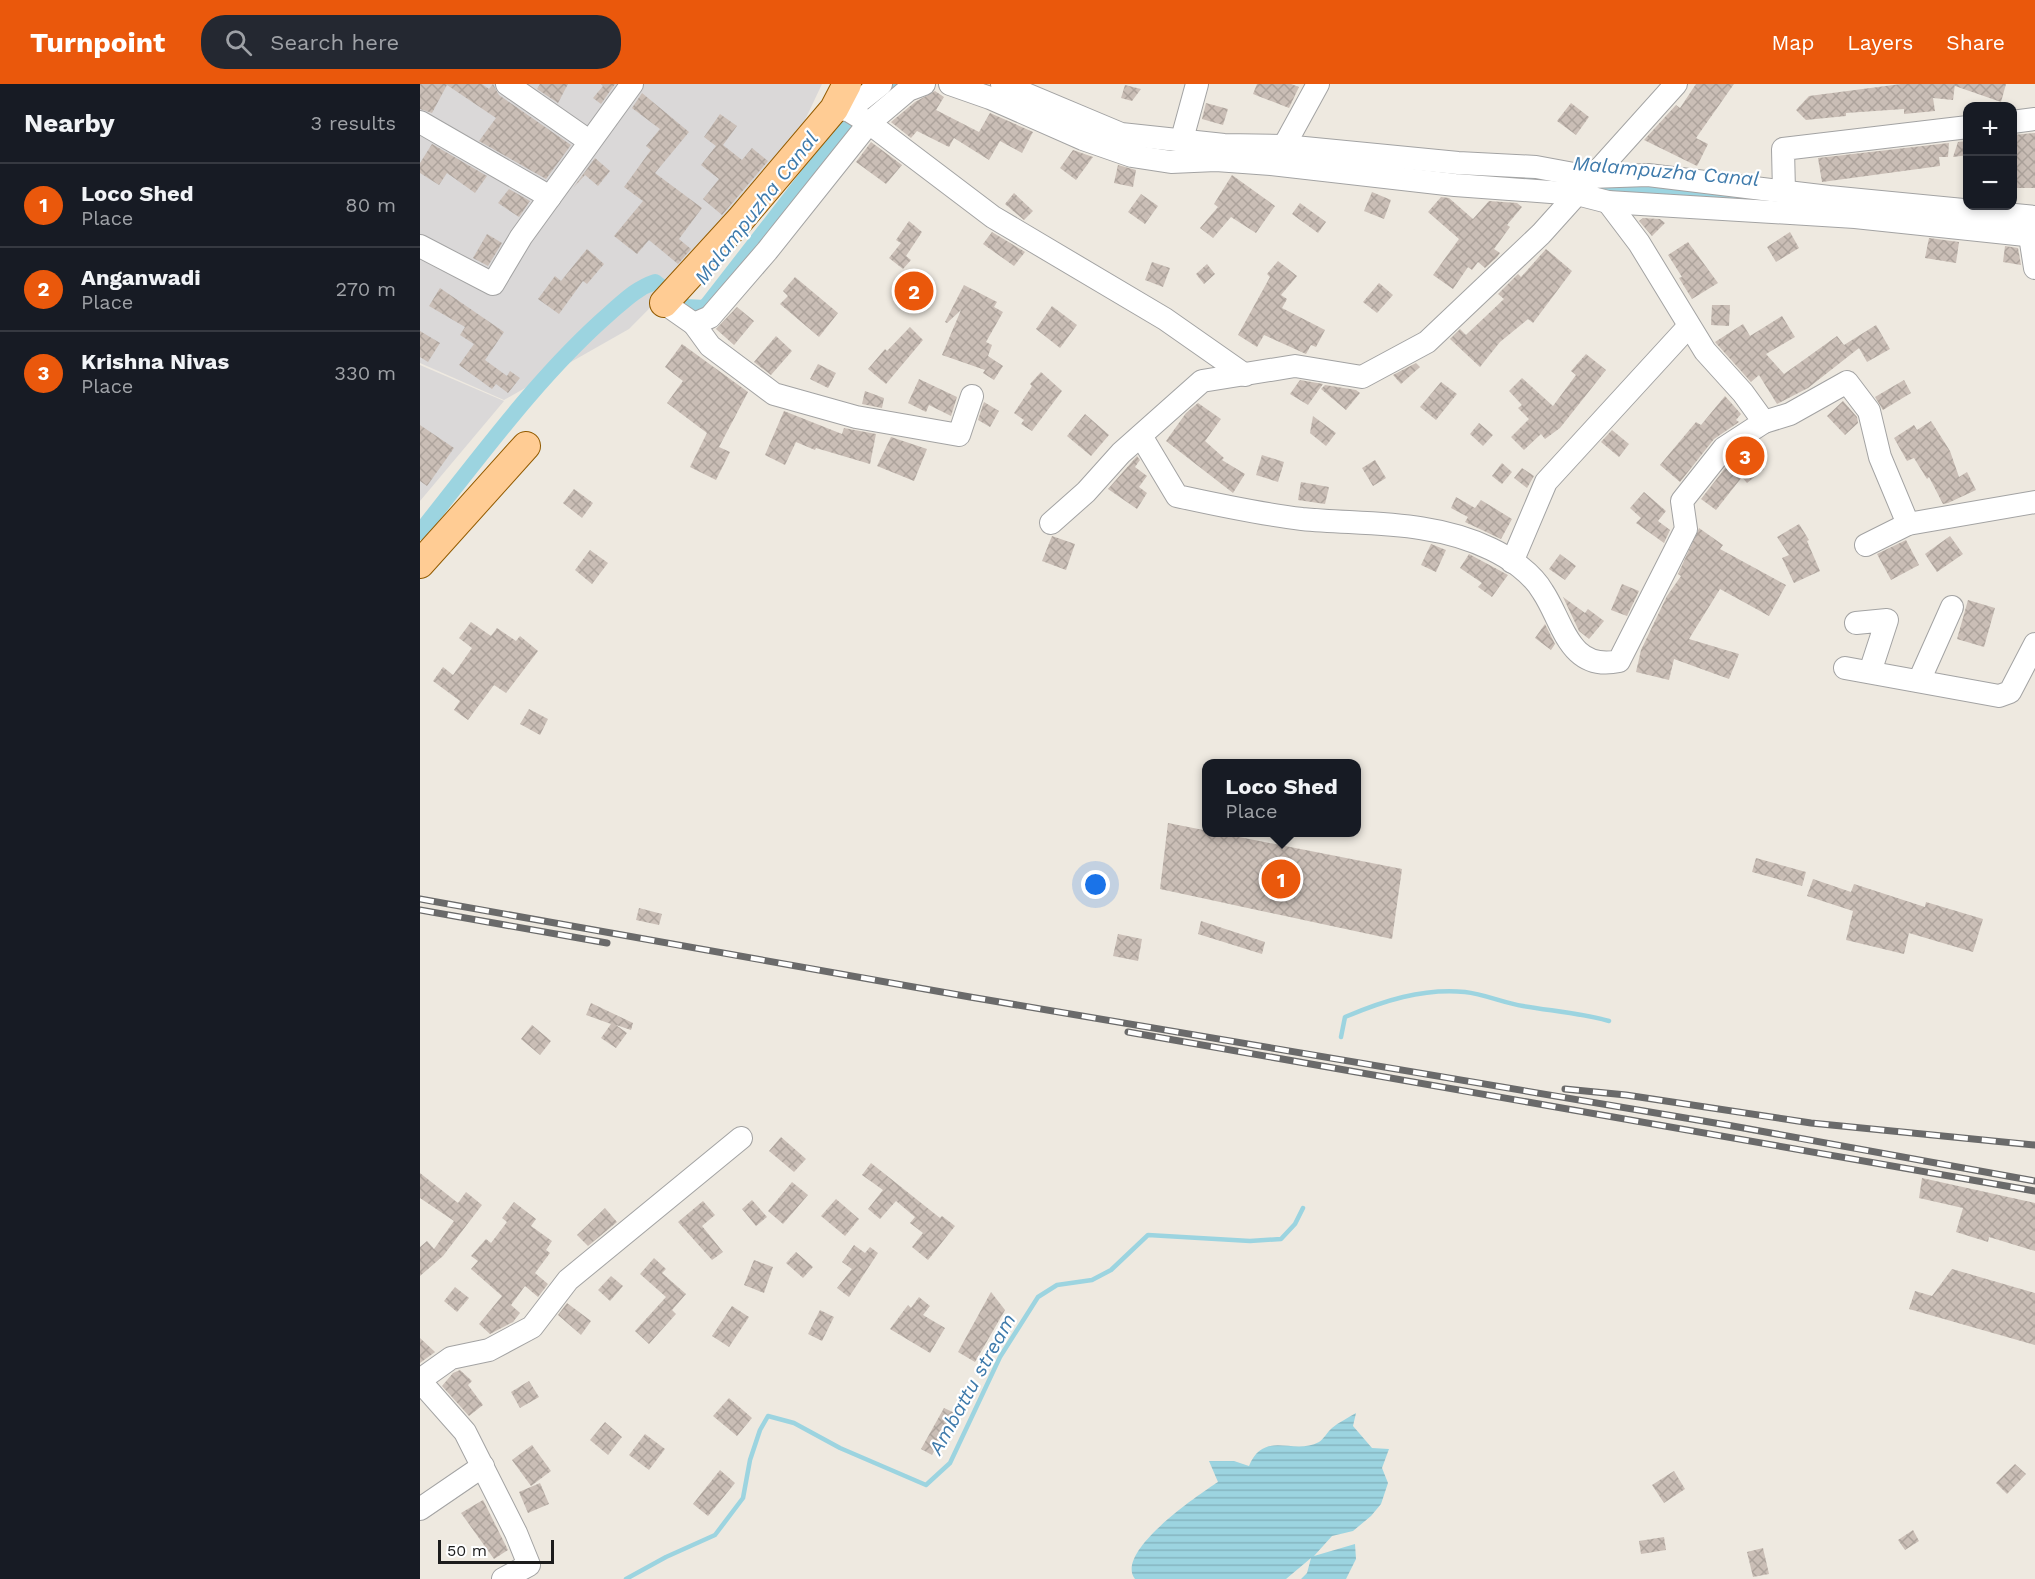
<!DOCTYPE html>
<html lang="en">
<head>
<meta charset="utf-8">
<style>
	body { margin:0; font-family:"Work Sans",sans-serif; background:#242831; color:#f1f3f6 }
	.controls { position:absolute; right:18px; top:18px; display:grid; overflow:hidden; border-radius:12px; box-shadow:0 3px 9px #0003 }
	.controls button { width:54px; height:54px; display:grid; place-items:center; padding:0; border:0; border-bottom:2px solid #363941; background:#171b24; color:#f1f3f6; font:30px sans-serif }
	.scale { position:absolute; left:18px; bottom:15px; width:116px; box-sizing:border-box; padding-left:6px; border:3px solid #1c1c1c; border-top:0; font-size:16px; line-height:21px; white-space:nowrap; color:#1c1c1c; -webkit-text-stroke:4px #fff; paint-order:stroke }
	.you { position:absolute; left:676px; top:801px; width:21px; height:21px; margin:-15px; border:4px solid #fff; border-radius:50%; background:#1a73e8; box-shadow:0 0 0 9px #1a73e833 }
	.badge { display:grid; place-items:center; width:39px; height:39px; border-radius:50%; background:#ea580c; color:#fff; font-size:20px; font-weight:700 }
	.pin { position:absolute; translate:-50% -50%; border:3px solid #fff; box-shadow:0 2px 6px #0006 }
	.popup { position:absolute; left:782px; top:675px; width:159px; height:78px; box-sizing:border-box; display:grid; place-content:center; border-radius:12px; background:#171b24; filter:drop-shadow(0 2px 4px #0005); font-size:20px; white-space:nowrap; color:#9ea1a6 }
	.popup b { font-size:22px; color:#f1f3f6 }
	.popup::after { content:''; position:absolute; left:50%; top:100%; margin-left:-12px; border:12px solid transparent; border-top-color:#171b24 }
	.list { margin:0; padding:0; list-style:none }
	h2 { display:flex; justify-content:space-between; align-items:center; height:78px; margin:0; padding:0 24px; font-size:26px }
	h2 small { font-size:20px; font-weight:400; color:#9ea1a6 }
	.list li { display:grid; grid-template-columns:39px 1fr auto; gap:18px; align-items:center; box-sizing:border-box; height:84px; padding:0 24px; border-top:2px solid #363941 }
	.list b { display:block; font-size:22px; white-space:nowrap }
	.list p { margin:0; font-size:20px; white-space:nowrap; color:#9ea1a6 }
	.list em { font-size:20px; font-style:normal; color:#9ea1a6 }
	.icon { flex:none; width:33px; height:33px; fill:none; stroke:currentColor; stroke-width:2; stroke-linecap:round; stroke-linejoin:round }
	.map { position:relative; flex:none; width:1615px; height:1495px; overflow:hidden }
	header { display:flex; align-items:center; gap:36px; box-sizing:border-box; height:84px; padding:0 30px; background:#ea580c; color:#fff }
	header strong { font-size:28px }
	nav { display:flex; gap:33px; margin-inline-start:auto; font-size:21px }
	.search { width:420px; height:54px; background:#242831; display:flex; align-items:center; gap:15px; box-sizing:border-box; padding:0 21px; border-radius:24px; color:#9ea1a6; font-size:22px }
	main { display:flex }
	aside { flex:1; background:#171b24 }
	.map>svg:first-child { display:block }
	.residential { fill:#dad8d8 }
	.water { fill:url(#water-rules) }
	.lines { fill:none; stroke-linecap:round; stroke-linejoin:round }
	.stream { stroke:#9cd4e0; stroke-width:4.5 }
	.canal { stroke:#9cd4e0; stroke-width:16 }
	.building { fill:url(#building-cross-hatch) }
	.minor-casing { stroke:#a3a3a3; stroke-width:24 }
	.major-casing { stroke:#935b00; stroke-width:30 }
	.minor { stroke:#fff; stroke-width:22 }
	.major { stroke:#ffcc94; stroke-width:28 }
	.rail-casing { stroke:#6a6a6a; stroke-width:7 }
	.rail { stroke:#fff; stroke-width:4.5; stroke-dasharray:14; stroke-linecap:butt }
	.labels { text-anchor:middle; stroke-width:4.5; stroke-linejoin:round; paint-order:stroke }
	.water-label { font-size:20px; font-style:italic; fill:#3e7aab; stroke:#fff }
</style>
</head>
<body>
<header>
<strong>Turnpoint</strong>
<div class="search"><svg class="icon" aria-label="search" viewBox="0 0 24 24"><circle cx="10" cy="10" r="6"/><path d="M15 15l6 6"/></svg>Search here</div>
<nav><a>Map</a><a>Layers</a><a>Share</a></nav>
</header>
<main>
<aside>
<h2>Nearby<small>3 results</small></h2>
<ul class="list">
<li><span class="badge">1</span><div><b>Loco Shed</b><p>Place</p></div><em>80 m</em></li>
<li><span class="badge">2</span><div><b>Anganwadi</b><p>Place</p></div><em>270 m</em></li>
<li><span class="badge">3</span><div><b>Krishna Nivas</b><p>Place</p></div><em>330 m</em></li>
</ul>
</aside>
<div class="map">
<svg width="1615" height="1495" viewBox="0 0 1615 1495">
	<defs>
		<pattern id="water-rules" width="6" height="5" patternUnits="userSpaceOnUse" patternTransform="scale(1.5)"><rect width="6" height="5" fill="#9cd4e0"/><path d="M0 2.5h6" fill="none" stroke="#86b5c0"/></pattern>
		<pattern id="building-cross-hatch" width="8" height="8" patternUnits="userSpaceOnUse" patternTransform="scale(1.5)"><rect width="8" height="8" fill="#cabeb6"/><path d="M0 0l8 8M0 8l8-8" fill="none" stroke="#ada39c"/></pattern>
	</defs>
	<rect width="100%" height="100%" fill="#eee9e0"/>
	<!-- residential -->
	<g class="residential">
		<polygon points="0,0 402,0 368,72 300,153 209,245 84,316 0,279"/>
		<polygon points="0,281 84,317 0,417"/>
	</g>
	<!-- water -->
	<path class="water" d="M936 1329 933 1342 952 1364 969 1365 962 1384 968 1399 961 1420 951 1432 933 1447 912 1452 894 1472 935 1460 936 1475 926 1495H881L887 1489 891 1474 866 1495H715C694 1468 778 1411 798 1398L789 1377H814L829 1382C844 1345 873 1372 899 1358 904 1355 907 1348 912 1344 919 1338 928 1334 936 1329Z"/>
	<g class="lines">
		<!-- stream -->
		<g class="stream">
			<path d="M921 953 925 933C963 917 1002 904 1045 908 1064 910 1084 919 1103 922 1132 927 1161 929 1189 937"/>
			<polyline points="206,1495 246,1473 295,1451 323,1414 330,1376 340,1346 348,1332 374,1339 420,1364 506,1401 530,1379 580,1273 618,1213 637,1201 672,1196 691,1186 728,1151 830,1157 861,1155 875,1140 883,1124"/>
		</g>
		<!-- canal -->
		<g class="canal">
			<polyline points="1066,91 1142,97"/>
			<polyline points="1177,101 1321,116"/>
			<path d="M0 448C60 373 118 292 190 229 205 216 217 204 235 198L266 223 285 224 433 33 457 10 481 0"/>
		</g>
	</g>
	<!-- building -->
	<g class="building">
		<polygon points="0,0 62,0 69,5 73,0 79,11 151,61 126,95 59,57 76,34 27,1 12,29 0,25"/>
		<polygon points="120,0 148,0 138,19 117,5"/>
		<polygon points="181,0 195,0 181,20 173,14 183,2"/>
		<polygon points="837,0 871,0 879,3 869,24 833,10"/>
		<polygon points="1276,0 1314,0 1276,54 1288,60 1277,82 1224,56 1256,21 1260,24"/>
		<polygon points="1481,0 1535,0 1533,16 1513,14 1515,27 1484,30 1484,25 1426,29 1426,32 1386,36 1376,26 1389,12"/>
		<polygon points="1535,0 1586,0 1581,18 1535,2"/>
		<polygon points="705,1 721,5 712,17 701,14"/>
		<polygon points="515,7 524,13 516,26 559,48 570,29 613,48 602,69 580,57 569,76 534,54 529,63 497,47 491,54 471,38 495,18"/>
		<polygon points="222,9 269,48 235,89 282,124 259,155 271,165 258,180 229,156 217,170 194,152 223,117 204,103 231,66 226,62 240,45 212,24"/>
		<polygon points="786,19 808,25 803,41 782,35"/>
		<polygon points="1151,19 1169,33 1156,51 1137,37"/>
		<polygon points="300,30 317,42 303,61 322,76 332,64 348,77 302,131 283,115 299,95 281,81 296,62 284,53"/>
		<polygon points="1615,49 1615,104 1593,104 1593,51"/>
		<polygon points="1548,57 1548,71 1533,73 1538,58"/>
		<polygon points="451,58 482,81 466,100 436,78"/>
		<polygon points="1529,59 1528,73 1519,73 1520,82 1402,98 1398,74"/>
		<polygon points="12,60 67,92 55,109 27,89 19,101 0,89 0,79"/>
		<polygon points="653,66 673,73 656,96 640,84"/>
		<polygon points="175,74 190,87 178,102 165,91 153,104"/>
		<polygon points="698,81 716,86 713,103 694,99"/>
		<polygon points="812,91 855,122 836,149 811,133 793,154 780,144 798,123 794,120"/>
		<polygon points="89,105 110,117 99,133 78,119"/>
		<polygon points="952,108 971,116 964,135 944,127"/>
		<polygon points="594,109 613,127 604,136 585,120"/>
		<polygon points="721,110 738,122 725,140 708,128"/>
		<polygon points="1021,113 1029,114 1053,135 1069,117 1097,119 1102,123 1087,141 1090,143 1074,165 1080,169 1077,173 1065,184 1058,178 1052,186 1048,183 1033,205 1013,191 1039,155 1008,128"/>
		<polygon points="880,119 906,138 898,149 872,130"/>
		<polygon points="1223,134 1240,135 1245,139 1232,152 1219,137"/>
		<polygon points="489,137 502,148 486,172 491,176 483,185 469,174 481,159 476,156"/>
		<polygon points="572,148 605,168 594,182 563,160"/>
		<polygon points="1370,148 1379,164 1356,178 1347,163"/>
		<polygon points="67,150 82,159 68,182 53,174"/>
		<polygon points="1509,154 1539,158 1536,179 1505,174"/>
		<polygon points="1268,158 1298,199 1272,215 1259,194 1262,193 1248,171"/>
		<polygon points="1585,162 1598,164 1601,181 1583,178"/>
		<polygon points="167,165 184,180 167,200 163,197 139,230 118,215 135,192 141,197"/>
		<polygon points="1126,165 1152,187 1113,239 1108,235 1080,258 1060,283 1030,255 1040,245 1046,251 1084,215 1078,210 1098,190 1101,193"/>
		<polygon points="858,177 877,192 861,211 867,215 862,224 905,246 896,263 891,261 886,270 844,251 837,263 818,251 850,193 847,190"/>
		<polygon points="732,178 750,184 743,203 725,196"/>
		<polygon points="787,180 795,190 784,200 776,190"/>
		<polygon points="375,193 418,229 399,253 360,220 368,212 363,207"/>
		<polygon points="501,199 503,211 492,221 484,214 487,203"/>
		<polygon points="959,199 973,211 957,229 943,218"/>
		<polygon points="544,201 577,218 574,223 583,228 566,258 572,261 568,272 583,282 574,296 563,289 565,286 522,271 541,226 527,239 525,238"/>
		<polygon points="20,204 84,248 65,276 87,292 90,287 100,294 88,309 76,300 72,305 39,281 54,260 40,251 45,243 9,222"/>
		<polygon points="1292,221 1310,221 1309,242 1291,241"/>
		<polygon points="632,222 657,241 640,264 616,245"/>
		<polygon points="317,223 334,237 314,261 296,245"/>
		<polygon points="1362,232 1375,253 1346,270 1364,290 1417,252 1424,261 1456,241 1470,265 1447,278 1439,264 1388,304 1357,320 1339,291 1331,298 1295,258 1323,240 1330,252"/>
		<polygon points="490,243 503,256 466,300 448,285 465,265 467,267"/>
		<polygon points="0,247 20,259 8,278 0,273"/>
		<polygon points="356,252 372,267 351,291 334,278"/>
		<polygon points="262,260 328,308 299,363 310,368 296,396 270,383 287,349 247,319 263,297 245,283"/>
		<polygon points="1166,270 1186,286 1140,344 1125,355 1121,350 1104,366 1091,353 1109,335 1098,324 1102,321 1089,307 1102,294 1133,322 1156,291 1151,287"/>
		<polygon points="996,279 1000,283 981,300 973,291"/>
		<polygon points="398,280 416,289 408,304 390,295"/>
		<polygon points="621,288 642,307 612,347 601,340 604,336 594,329 612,302 610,300"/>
		<polygon points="499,295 537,313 531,332 509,321 506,328 488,319"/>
		<polygon points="880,296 903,300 888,321 870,310"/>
		<polygon points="1484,296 1491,309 1463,326 1455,313"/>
		<polygon points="1021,298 1037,310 1016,336 1000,323"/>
		<polygon points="905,301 936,306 940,309 926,326 901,305"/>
		<polygon points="445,307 464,314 462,324 442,320"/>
		<polygon points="1305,312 1321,330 1316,336 1319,338 1294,355 1260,398 1240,381 1276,338 1281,341"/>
		<polygon points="1423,317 1437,333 1438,339 1425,351 1407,332"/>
		<polygon points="564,318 579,327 570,343 558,336"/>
		<polygon points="778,319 801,335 785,357 804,374 802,376 825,390 813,409 746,357 766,329"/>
		<polygon points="364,327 422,350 424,344 456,350 450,380 396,364 395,366 376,358 365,381 345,371"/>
		<polygon points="665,330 689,351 671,372 647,352"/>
		<polygon points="893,332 916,349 906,362 890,349"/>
		<polygon points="1511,337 1530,367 1539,393 1547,388 1556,406 1528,419 1523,420 1509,393 1507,395 1494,374 1487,377 1474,354 1494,341 1497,346"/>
		<polygon points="1059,339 1073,351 1063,362 1050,350"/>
		<polygon points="0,341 34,364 7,402 0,397"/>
		<polygon points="1192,346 1209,360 1199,373 1181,358"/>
		<polygon points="471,353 507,365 494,397 457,382"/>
		<polygon points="1341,356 1344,385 1327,399 1322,393 1296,426 1281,415 1313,374"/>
		<polygon points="842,371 864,378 858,398 836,391"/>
		<polygon points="717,372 720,376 715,383 727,392 719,403 727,409 717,425 688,405"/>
		<polygon points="955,376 966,394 953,402 942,384"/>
		<polygon points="1082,379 1092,388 1082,400 1072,392"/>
		<polygon points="1102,384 1114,392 1107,404 1094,394"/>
		<polygon points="881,398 909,403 905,420 878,416"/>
		<polygon points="154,405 173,419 162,434 143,419"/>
		<polygon points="1224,408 1246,427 1238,437 1250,446 1244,459 1216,439 1221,434 1210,424"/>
		<polygon points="1036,413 1055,424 1061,416 1092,435 1081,455 1045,438 1048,433 1031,424"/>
		<polygon points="1379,440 1389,456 1387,457 1400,487 1374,499 1362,474 1369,471 1357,453"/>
		<polygon points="1279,444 1303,461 1300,465 1366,501 1349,532 1300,505 1269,555 1319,570 1309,595 1254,575 1249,596 1216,588 1221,566 1247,512 1261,492 1258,490"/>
		<polygon points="632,452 655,460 646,486 622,477"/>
		<polygon points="1530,452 1543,470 1517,488 1505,470"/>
		<polygon points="1486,456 1499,481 1471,496 1457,470"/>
		<polygon points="1011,460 1026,466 1016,488 1001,481"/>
		<polygon points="170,466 188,479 172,500 155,486"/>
		<polygon points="1049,470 1088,491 1072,513 1058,503 1062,499 1040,484"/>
		<polygon points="1140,470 1156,482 1145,496 1129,485"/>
		<polygon points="1202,500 1219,507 1207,532 1191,526"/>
		<polygon points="1143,513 1165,529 1168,525 1184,537 1169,555 1159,547"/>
		<polygon points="1548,516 1575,524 1564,563 1537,555"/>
		<polygon points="51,538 71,552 77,544 96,557 100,552 118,567 86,609 74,601 48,636 34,626 40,617 13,597 23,583 33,591 52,564 39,554"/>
		<polygon points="1125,540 1135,560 1131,566 1115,554"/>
		<polygon points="109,625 128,635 120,651 100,640"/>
		<polygon points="748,739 982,785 972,855 740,805"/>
		<polygon points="1336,774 1386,788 1382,802 1332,788"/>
		<polygon points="1393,795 1431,808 1434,800 1505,823 1506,818 1563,835 1553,868 1489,849 1484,870 1426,856 1433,827 1387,812"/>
		<polygon points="219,824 242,830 239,841 216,836"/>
		<polygon points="781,837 845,858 842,870 778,850"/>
		<polygon points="698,850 722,855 718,877 693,872"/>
		<polygon points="171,919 213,939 211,946 196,941 207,949 196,964 181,954 191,940 166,931"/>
		<polygon points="112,941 131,957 120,971 101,955"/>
		<polygon points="361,1053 386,1075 374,1088 349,1067"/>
		<polygon points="451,1079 520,1134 522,1132 535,1142 508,1176 492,1163 503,1149 490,1139 495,1133 476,1117 460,1135 448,1125 463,1106 442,1091"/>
		<polygon points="0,1089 38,1119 46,1108 62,1121 23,1172 0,1192 0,1163 7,1157 14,1165 34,1137 0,1114"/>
		<polygon points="1502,1094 1615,1119 1615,1167 1569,1153 1568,1158 1536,1148 1543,1124 1499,1114"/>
		<polygon points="372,1098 388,1111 363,1140 348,1127"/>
		<polygon points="416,1115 439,1135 425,1152 401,1132"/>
		<polygon points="332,1116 347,1133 336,1142 322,1125"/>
		<polygon points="283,1117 295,1131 282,1142 303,1168 292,1176 258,1138"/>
		<polygon points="94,1118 116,1135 111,1142 132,1157 126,1166 130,1169 115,1189 128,1200 118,1213 105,1202 91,1221 100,1229 93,1238 70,1250 59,1240 82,1212 51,1185 58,1177 51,1172 66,1155 71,1159 87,1138 82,1134"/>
		<polygon points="185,1124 197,1138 168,1162 157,1151"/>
		<polygon points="434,1161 445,1169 450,1163 458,1169 429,1213 417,1204 432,1185 422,1178"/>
		<polygon points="376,1168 393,1183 383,1194 366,1179"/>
		<polygon points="234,1174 246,1185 242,1189 266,1210 252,1226 256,1230 229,1260 215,1247 246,1213 220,1190"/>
		<polygon points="334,1176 353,1183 344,1209 324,1201"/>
		<polygon points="1532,1185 1615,1209 1615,1261 1489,1225 1495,1207 1512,1212"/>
		<polygon points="191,1192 203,1202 190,1217 178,1206"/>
		<polygon points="35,1203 49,1214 37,1228 24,1217"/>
		<polygon points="571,1208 585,1226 555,1278 538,1268"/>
		<polygon points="499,1213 510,1222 503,1231 525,1244 510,1269 470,1245 488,1221 491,1224"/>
		<polygon points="147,1219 171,1237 161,1251 138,1231"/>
		<polygon points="312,1222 329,1233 309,1263 292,1252"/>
		<polygon points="400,1226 414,1233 402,1257 388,1250"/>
		<polygon points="0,1254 15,1268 0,1279"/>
		<polygon points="40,1286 52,1297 48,1301 63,1321 49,1332 22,1302 33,1289"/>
		<polygon points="109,1297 119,1313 100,1324 91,1308"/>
		<polygon points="309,1314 332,1334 317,1352 293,1332"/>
		<polygon points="524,1324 535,1329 512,1371 501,1365"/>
		<polygon points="185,1338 202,1353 188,1371 170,1356"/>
		<polygon points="225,1350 245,1365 229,1386 209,1371"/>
		<polygon points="112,1361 131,1387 111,1402 92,1376"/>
		<polygon points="1595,1380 1606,1390 1587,1410 1576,1399"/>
		<polygon points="300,1386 315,1399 288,1432 273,1420"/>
		<polygon points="1254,1387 1265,1405 1244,1419 1232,1401"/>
		<polygon points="120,1399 129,1420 108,1429 99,1408"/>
		<polygon points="63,1416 88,1466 74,1475 41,1429"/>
		<polygon points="1493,1446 1499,1457 1485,1466 1478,1456"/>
		<polygon points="1244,1453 1246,1466 1221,1470 1219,1457"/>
		<polygon points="1343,1464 1349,1490 1333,1493 1327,1468"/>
	</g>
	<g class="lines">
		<defs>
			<g id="minor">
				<polyline points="87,0 169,57"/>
				<polyline points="530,0 570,14 663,55 712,72 751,78 796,76 851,80 1035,101 1157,110 1188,118 1435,133 1615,152"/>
				<polyline points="582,0 701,50 804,61 864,62 1038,79 1116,83 1170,93 1228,91 1409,113 1615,133"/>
				<polyline points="414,25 428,26 449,39 573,133 745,235 825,291"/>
				<polyline points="428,26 461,0"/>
				<polyline points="0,38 130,113 101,153 73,200 0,162"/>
				<polyline points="1592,38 1615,35"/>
				<polyline points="762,55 777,0"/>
				<polyline points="863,74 864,62 898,0"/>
				<polyline points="1364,108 1363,65 1548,43"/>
				<polyline points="130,113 212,0"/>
				<polyline points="1610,152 1615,184"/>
				<polyline points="244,219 274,240 290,233 347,167 449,39 488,6 504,0"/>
				<polyline points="274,240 290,262 354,310 436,333 539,351 552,312"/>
				<polyline points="1344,338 1370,330 1427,298 1449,327 1460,373 1488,440"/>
				<path d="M721 352 757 412C798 421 840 430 882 435 945 441 1013 436 1071 465 1090 474 1112 489 1123 508 1143 538 1149 588 1199 577L1266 445 1262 417 1304 364 1344 338 1323 309 1285 267 1219 159 1188 118"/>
				<polyline points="631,439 666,408 701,369 782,297 875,282 942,293 1007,258 1121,150 1256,0"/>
				<polyline points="1446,461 1488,440 1615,418"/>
				<polyline points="1092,478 1126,398 1269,242"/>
				<polyline points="1436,539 1467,536 1450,588"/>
				<polyline points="1425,584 1579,612 1590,608 1615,560"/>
				<polyline points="1499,597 1532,523"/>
				<polyline points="0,1296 31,1274 69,1266 112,1243 148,1196 321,1054"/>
				<polyline points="0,1297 45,1348 96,1449 109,1481 83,1495"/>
				<polyline points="0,1425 63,1382"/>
			</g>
			<g id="major">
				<polyline points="244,219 320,136 414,25 427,0"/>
				<polyline points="0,480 106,362"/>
			</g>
		</defs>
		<!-- minor casing -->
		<use href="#minor" class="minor-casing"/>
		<!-- major casing -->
		<use href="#major" class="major-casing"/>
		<!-- minor -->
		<use href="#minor" class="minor"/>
		<!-- major -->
		<use href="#major" class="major"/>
		<defs>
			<g id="rail">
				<polyline points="0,815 550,913 1307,1041 1615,1097"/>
				<polyline points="0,826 187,859"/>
				<polyline points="708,948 1615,1107"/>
				<polyline points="1145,1005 1206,1011 1391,1039 1615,1061"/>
			</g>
		</defs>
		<!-- rail casing -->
		<use href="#rail" class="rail-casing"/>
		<!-- rail -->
		<use href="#rail" class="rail"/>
	</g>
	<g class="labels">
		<!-- water labels -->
		<g class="water-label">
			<text transform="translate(1246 87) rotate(5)" y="7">Malampuzha Canal</text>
			<text transform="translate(336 124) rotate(-52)" y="7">Malampuzha Canal</text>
			<text transform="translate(552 1300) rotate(-61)" y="7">Ambattu stream</text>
		</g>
	</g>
</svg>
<div class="controls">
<button>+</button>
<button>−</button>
</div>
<div class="scale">50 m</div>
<div class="you"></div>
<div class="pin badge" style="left:861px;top:795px">1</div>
<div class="popup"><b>Loco Shed</b>Place</div>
<div class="pin badge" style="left:494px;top:207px">2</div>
<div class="pin badge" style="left:1325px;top:372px">3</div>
</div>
</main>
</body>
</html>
